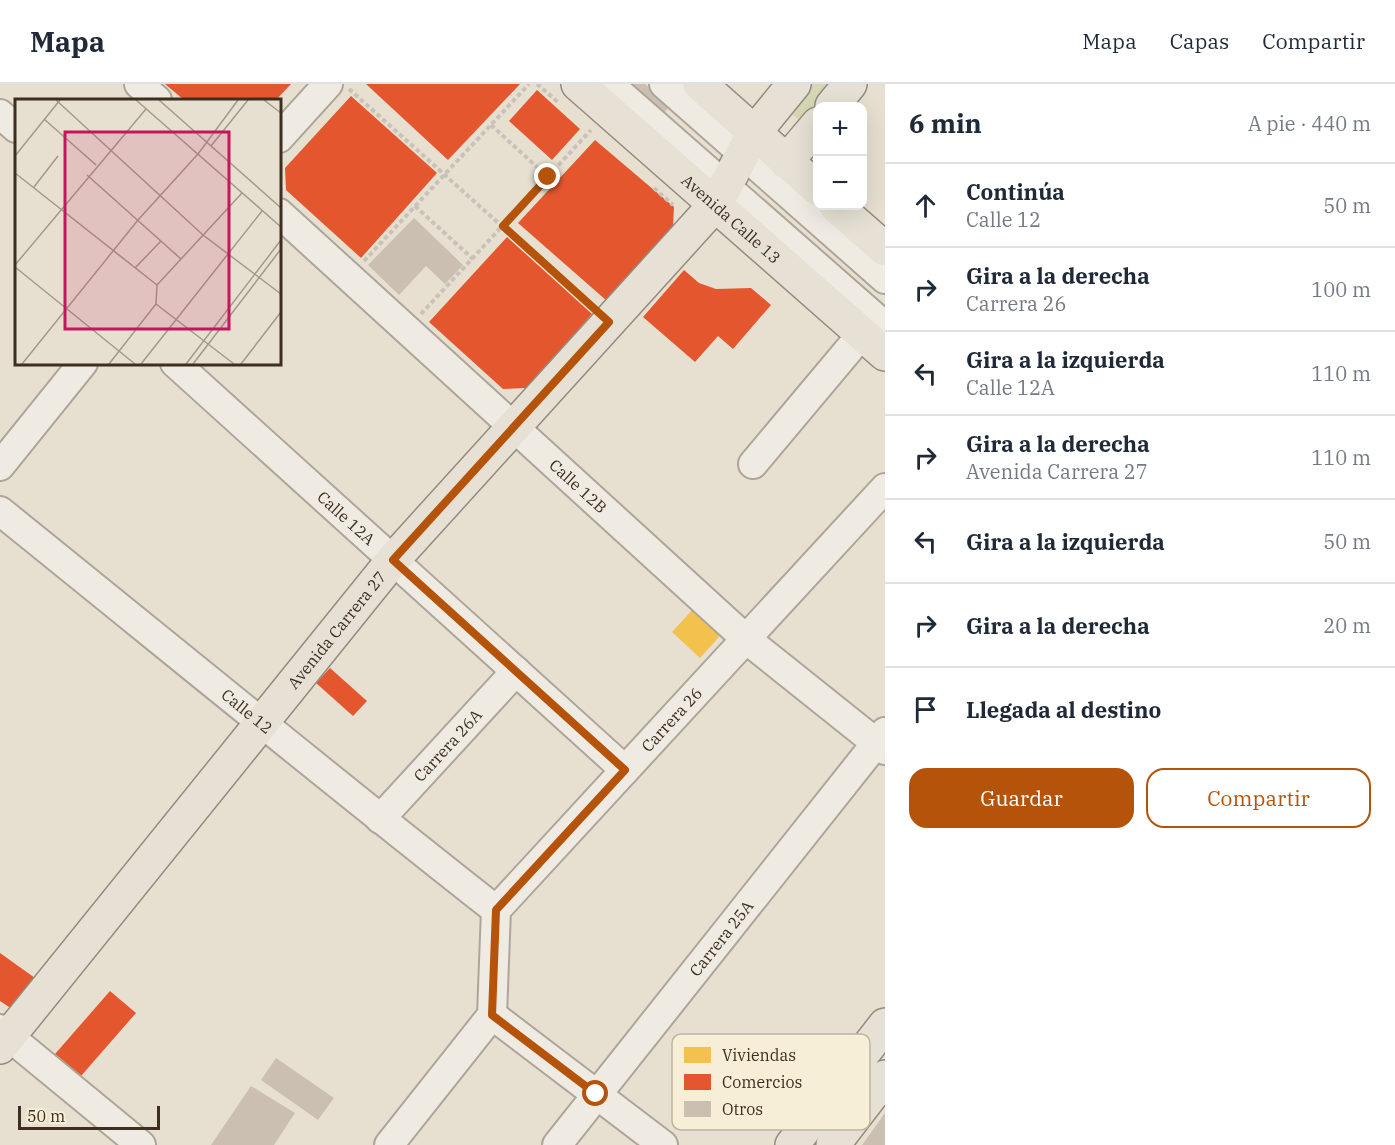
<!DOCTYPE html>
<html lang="es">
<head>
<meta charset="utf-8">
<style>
	body { margin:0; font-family:"IBM Plex Serif",serif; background:#f2f2f3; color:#1f2937 }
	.controls { position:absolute; right:18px; top:18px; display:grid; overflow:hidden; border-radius:12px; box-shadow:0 6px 24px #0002 }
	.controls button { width:54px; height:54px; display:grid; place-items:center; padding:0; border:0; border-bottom:2px solid #e0e1e3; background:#fff; color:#1f2937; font:30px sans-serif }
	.scale { position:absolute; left:18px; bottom:15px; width:142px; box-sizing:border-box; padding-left:6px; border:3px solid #3d2e20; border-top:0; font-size:16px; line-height:21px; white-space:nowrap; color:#3d2e20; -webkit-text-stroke:4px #f7eed8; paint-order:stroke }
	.stop { position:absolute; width:18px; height:18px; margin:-14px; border:4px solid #b45309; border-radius:50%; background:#fff }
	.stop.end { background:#b45309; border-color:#fff; box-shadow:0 2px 6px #0008 }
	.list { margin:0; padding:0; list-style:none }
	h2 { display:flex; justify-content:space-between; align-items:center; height:78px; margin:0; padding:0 24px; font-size:26px }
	h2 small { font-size:20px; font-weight:400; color:#747a83 }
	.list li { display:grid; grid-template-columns:39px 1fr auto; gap:18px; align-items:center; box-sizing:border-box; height:84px; padding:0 24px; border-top:2px solid #e0e1e3 }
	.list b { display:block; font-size:22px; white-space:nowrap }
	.list p { margin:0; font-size:20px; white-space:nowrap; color:#747a83 }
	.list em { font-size:20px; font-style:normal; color:#747a83 }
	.actions { display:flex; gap:12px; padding:18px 24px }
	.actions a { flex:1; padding:14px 0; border:2px solid #b45309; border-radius:18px; text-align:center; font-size:21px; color:#b45309 }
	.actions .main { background:#b45309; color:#fff }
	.icon { flex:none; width:33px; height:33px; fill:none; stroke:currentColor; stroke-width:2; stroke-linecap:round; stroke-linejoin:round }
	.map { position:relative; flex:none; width:885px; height:1061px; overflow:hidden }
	header { display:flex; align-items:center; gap:36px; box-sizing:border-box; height:84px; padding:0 30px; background:#fff; border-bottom:2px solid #e0e1e3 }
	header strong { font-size:28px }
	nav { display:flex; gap:33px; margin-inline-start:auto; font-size:21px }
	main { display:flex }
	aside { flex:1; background:#fff }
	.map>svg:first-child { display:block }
	.green { fill:#d6d7b3 }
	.homes { fill:#f2c14e }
	.shops { fill:#e4572e }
	.building { fill:#cbbfb2 }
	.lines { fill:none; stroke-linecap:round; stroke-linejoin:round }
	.minor-casing { stroke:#ada599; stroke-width:32 }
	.major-casing { stroke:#928b80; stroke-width:36 }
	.path { stroke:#c8c2b9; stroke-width:4; stroke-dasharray:4.5 3; stroke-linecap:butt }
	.minor { stroke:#efebe3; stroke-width:28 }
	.major { stroke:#e6e1d4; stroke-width:33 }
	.route { stroke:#b45309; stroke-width:8 }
	.labels { text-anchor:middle; stroke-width:6; stroke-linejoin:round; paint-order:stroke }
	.street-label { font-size:16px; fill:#3d2e20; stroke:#f7eed8 }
	.inset-road { fill:none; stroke:#a3998a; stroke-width:1.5 }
	.view { fill:#c2185b; fill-opacity:0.15; stroke:#c2185b; stroke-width:3 }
	.inset-edge { fill:none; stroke:#3d2e20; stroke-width:3 }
	.key { fill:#f7eed8; stroke:#bfb4a1; stroke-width:1.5 }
	.key-label { font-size:16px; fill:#3d2e20 }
</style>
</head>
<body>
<header>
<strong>Mapa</strong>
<nav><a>Mapa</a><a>Capas</a><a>Compartir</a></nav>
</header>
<main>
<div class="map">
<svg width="885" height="1061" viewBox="0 0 885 1061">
	<rect width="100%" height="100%" fill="#e7e0d1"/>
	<!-- green -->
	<polygon class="green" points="810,0 835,0 803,39 788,27"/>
	<!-- homes -->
	<polygon class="homes" points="695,523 716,543 719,553 700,574 672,548"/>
	<!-- shops -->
	<g class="shops">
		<polygon points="165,0 291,0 276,16 184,16"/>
		<polygon points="366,0 520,0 448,76"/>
		<polygon points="537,6 580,45 552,76 509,37"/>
		<polygon points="351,12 437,89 361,174 286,106 285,84"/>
		<polygon points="595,56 674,123 673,143 607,217 518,139"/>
		<polygon points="507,153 592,230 526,304 503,305 429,238"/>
		<polygon points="684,186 699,199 716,205 751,204 771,221 733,265 718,252 695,278 643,233"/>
		<polygon points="330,584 367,617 353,632 316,599"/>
		<polygon points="0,869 35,894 12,925 0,917"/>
		<polygon points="110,907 136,929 81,992 55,970"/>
	</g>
	<!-- building -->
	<g class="building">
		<polygon points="627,0 645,0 670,22 662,31"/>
		<polygon points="414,134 463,181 445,200 426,182 399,211 368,181"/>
		<polygon points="276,974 334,1014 318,1036 261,996"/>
		<polygon points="251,1002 295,1029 274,1061 211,1061"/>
		<polygon points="885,1029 885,1061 862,1061"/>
	</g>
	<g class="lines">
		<defs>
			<g id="minor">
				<polyline points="139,0 157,16"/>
				<polyline points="609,0 885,242"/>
				<polyline points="664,0 885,195"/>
				<polyline points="0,30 16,44"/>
				<polyline points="279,54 328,0"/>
				<path id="s1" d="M279 129 746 555 885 666"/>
				<path id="s2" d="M175 279 625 686"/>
				<polyline points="753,380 862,250"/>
				<polyline points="0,382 83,279"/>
				<path id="s3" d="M0 427C165 560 329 695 496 826"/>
				<path id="s4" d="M380 735 516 587"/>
				<polyline points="492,931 663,1061"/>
				<polyline points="0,945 141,1061"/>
				<path id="s5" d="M389 1061 492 931 496 826 885 404"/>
				<path id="s6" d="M557 1061 885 648"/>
			</g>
			<g id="major">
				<path id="s7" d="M578 0 885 270"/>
				<polyline points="700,0 818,105"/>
				<polyline points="832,22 850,0"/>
				<polyline points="786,78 818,40"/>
				<polyline points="836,122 885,165"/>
				<path id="s8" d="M0 963 393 476 715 121 754 49 794 0"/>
				<polyline points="792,1061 885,941"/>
				<polyline points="833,1061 885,993"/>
			</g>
		</defs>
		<!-- minor casing -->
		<use href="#minor" class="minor-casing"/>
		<!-- major casing -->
		<use href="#major" class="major-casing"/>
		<!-- path -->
		<g class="path">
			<polyline points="537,0 559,19"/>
			<polyline points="349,5 591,222"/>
			<polyline points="491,41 548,93"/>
			<polyline points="654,104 673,121"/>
			<polyline points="415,122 473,175"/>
			<polyline points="364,177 529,0"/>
			<polyline points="421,230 591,46"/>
		</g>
		<!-- minor -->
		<use href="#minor" class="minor"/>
		<!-- major -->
		<use href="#major" class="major"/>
	</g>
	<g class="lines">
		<!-- route -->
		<polyline class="route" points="548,93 503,142 609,238 393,476 625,686 496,826 492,931 596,1010"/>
	</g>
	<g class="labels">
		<!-- street labels -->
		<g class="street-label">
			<text dy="6" stroke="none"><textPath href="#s7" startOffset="204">Avenida Calle 13</textPath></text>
			<text dy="6" stroke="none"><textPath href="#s1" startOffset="405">Calle 12B</textPath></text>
			<text dy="6" stroke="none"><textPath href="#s2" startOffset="231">Calle 12A</textPath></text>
			<text dy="6" stroke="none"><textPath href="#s8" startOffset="536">Avenida Carrera 27</textPath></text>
			<text dy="6" stroke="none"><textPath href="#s3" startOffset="318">Calle 12</textPath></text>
			<text dy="6" stroke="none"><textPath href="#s5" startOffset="530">Carrera 26</textPath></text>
			<text dy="6" stroke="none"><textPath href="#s4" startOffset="100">Carrera 26A</textPath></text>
			<text dy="6" stroke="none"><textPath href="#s6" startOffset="264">Carrera 25A</textPath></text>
		</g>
	</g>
	<!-- overview -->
	<g transform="translate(15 15)">
		<rect width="266" height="266" fill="#e7e0d1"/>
		<path class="inset-road" d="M41 1 188 136 266 195M121 1 266 128M144 1 266 109M249 1 266 14M29 20 81 66M196 47 233 1M0 57 45 1M0 74 142 186M72 76 166 160M19 88 43 57M0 166 131 10M0 168 120 265M120 169 146 142M141 205 219 265M7 265 123 121 183 55 223 1M94 265 141 205 142 186 227 94M126 265 247 112M171 265 266 141M178 265 266 150M226 265 266 213"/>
		<path class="view" d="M50 33H214V230H50Z"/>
		<rect width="266" height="266" class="inset-edge"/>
	</g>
	<!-- legend -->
	<rect x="672" y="950" width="198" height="96" rx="9" class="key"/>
	<rect x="684" y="963" width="27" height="16" fill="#f2c14e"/>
	<rect x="684" y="990" width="27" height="16" fill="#e4572e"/>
	<rect x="684" y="1017" width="27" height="16" fill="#cbbfb2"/>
	<g class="key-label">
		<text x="722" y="977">Viviendas</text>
		<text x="722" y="1004">Comercios</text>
		<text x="722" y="1031">Otros</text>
	</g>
</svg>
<div class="controls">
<button>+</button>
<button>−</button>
</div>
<div class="scale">50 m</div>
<div class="stop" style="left:596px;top:1010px"></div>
<div class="stop end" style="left:548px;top:93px"></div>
</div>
<aside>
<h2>6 min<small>A pie · 440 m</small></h2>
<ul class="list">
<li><svg class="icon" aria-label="ahead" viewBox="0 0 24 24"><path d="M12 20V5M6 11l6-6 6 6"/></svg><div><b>Continúa</b><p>Calle 12</p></div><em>50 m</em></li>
<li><svg class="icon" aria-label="right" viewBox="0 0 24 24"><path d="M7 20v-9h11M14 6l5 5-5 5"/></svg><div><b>Gira a la derecha</b><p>Carrera 26</p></div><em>100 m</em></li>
<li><svg class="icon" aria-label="left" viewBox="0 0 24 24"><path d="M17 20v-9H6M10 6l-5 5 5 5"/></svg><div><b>Gira a la izquierda</b><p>Calle 12A</p></div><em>110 m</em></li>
<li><svg class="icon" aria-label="right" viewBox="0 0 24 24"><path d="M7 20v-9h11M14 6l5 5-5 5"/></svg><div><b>Gira a la derecha</b><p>Avenida Carrera 27</p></div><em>110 m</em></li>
<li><svg class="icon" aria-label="left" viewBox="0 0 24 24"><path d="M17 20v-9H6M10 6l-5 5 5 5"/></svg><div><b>Gira a la izquierda</b></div><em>50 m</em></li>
<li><svg class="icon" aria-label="right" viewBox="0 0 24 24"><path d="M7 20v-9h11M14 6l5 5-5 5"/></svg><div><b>Gira a la derecha</b></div><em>20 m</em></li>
<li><svg class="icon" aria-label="arrive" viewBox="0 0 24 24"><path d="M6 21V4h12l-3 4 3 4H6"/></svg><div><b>Llegada al destino</b></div></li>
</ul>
<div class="actions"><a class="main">Guardar</a><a>Compartir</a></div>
</aside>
</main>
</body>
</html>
